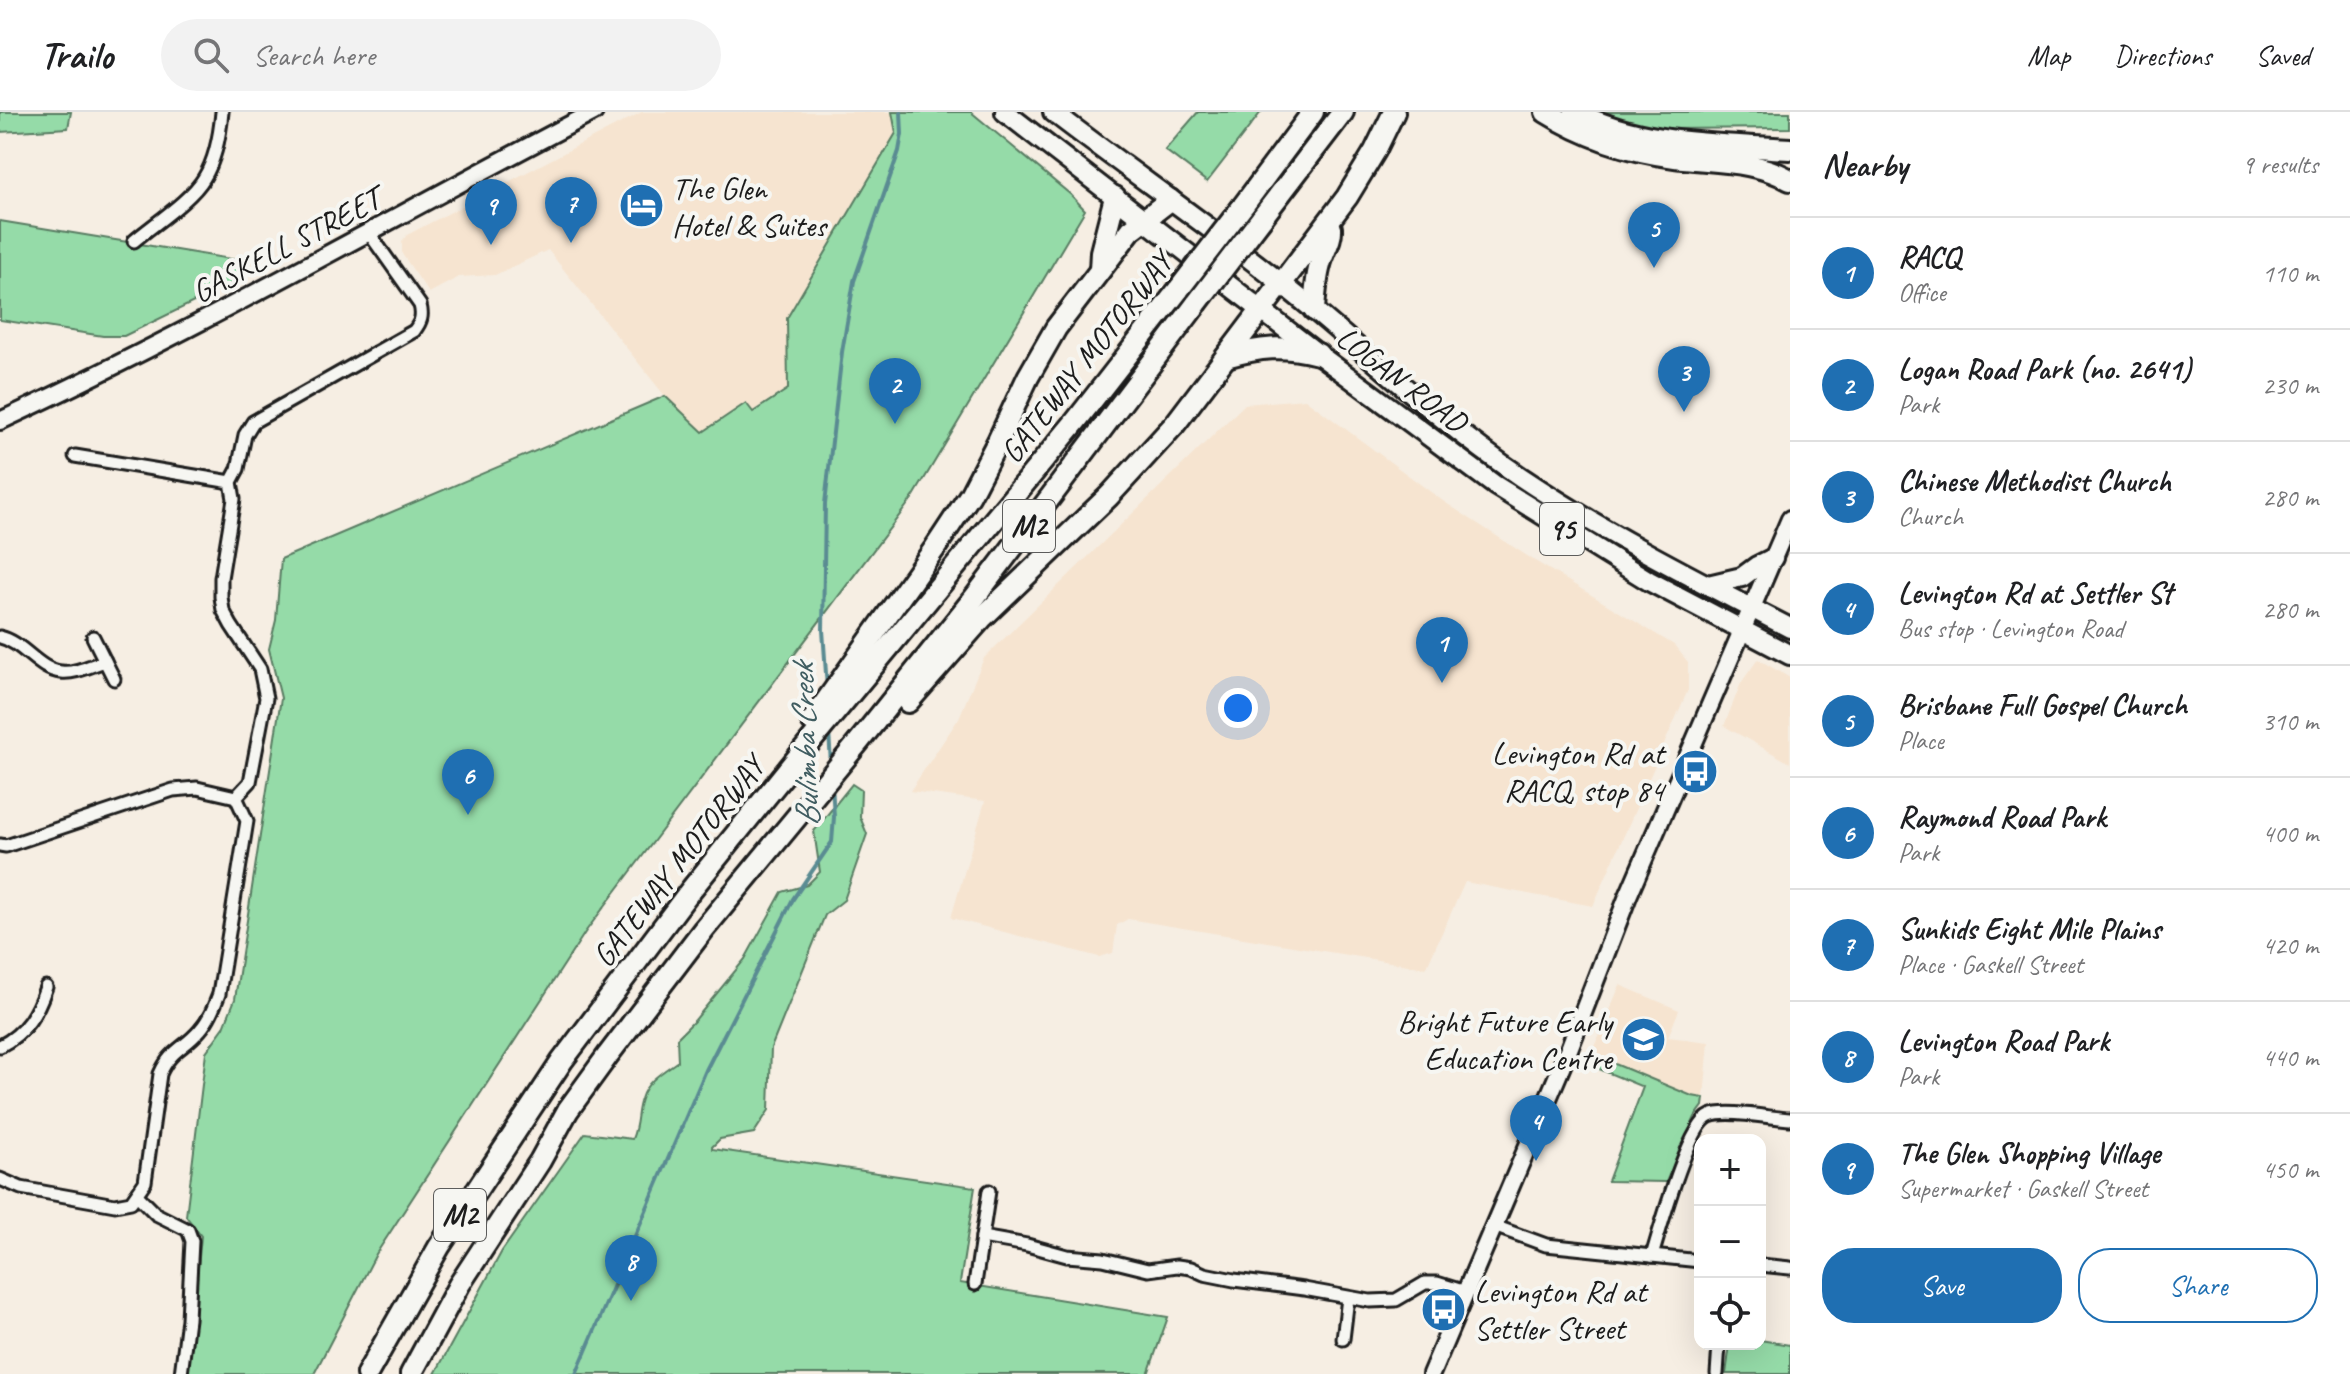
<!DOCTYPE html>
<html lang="en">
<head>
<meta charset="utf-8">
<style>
	body { margin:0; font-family:Caveat,sans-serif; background:#f2f2f2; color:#202124 }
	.controls { position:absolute; right:24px; bottom:24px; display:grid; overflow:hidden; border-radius:16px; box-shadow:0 8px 32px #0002 }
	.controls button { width:72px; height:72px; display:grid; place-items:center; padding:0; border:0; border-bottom:2px solid #e0e0e0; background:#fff; color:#202124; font:40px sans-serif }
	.you { position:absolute; left:1238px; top:596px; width:28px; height:28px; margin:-20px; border:6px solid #fff; border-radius:50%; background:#1a73e8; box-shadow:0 0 0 12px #1a73e833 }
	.badge { display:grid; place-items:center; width:52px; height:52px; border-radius:50%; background:#1f6fb2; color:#fff; font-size:26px; font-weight:700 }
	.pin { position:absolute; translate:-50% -66px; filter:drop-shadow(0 2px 4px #0008) }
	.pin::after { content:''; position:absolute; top:42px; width:28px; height:24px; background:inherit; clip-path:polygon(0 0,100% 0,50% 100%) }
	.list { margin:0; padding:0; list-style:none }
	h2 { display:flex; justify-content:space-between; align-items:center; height:104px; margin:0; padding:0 32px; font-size:34px }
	h2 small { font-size:26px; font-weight:400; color:#757577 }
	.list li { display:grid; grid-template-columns:52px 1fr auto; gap:24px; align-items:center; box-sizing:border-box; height:112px; padding:0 32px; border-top:2px solid #e0e0e0 }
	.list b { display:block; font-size:30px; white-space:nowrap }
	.list p { margin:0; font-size:26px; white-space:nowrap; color:#757577 }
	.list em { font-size:26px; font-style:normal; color:#757577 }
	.actions { display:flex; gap:16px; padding:24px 32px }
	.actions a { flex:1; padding:18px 0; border:2px solid #1f6fb2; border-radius:32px; text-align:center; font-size:28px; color:#1f6fb2 }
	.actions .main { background:#1f6fb2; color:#fff }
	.icon { flex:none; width:44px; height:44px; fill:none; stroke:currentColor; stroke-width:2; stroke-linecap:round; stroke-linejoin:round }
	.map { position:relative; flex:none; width:1790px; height:1262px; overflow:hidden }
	header { display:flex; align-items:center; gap:48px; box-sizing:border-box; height:112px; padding:0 40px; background:#fff; border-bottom:2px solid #e0e0e0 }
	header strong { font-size:38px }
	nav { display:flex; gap:44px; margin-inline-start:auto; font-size:28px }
	.search { width:560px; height:72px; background:#f2f2f2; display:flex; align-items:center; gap:20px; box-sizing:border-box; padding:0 28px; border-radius:44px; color:#757577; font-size:30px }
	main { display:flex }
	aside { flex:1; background:#fff }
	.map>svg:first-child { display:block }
	.built { fill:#f6e4d0 }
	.green { fill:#95dba8; stroke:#587c62; stroke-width:2 }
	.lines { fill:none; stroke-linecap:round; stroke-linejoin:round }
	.stream { stroke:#5a8b92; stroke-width:4 }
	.street-casing { stroke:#1c1c1c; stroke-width:17 }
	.secondary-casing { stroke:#1c1c1c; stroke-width:22 }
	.primary-casing { stroke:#1c1c1c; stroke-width:24 }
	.highway-casing { stroke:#1c1c1c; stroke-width:26 }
	.street { stroke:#f6f6f2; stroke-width:11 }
	.secondary { stroke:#f6f6f2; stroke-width:16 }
	.primary { stroke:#f6f6f2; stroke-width:18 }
	.highway { stroke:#f6f6f2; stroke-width:20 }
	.highway-bridge-casing { stroke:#1c1c1c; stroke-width:26; stroke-linecap:butt }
	.highway-bridge { stroke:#f6f6f2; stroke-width:20 }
	.labels { text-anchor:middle; stroke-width:8; stroke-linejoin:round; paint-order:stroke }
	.shield { fill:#f6f6f2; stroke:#5d5d5c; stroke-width:2 }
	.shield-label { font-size:30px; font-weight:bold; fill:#1c1c1c }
	.poi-label { font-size:32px; fill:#1c1c1c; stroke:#f6f6f2; text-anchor:start }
	.street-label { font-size:32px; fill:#1c1c1c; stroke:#f6f6f2 }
	.water-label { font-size:34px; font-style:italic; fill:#405d61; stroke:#f6f6f2 }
</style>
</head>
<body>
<header>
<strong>Trailo</strong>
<div class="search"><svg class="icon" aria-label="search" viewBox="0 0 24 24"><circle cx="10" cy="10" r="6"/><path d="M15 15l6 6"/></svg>Search here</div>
<nav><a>Map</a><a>Directions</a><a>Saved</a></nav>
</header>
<main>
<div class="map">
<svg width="1790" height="1262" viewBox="0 0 1790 1262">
	<rect width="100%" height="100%" fill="#f6eee3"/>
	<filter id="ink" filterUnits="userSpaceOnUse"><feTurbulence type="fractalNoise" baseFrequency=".0125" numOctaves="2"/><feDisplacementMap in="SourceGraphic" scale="16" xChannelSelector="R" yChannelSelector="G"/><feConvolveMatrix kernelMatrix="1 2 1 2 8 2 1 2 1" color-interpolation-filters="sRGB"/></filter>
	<g filter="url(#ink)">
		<!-- built -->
		<g class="built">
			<polygon points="642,0 892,0 896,21 787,206 788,277 752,300 746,291 703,320 665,284 548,138 495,163 459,165 429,181 402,142 402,129 407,123"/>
			<polygon points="1305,287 1443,389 1535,449 1674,533 1688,550 1688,578 1593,794 1465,770 1426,856 1128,807 1117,813 1113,841 1099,845 951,806 985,689 910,679 959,606 984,546 1245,292"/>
			<polygon points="1758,547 1790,566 1790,651 1724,614 1741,571"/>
			<polygon points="1620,873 1679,898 1668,925 1709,930 1704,986 1692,984 1591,942"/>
		</g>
		<!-- green -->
		<g class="green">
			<polygon points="0,0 71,0 68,16 0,20"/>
			<polygon points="892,0 971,0 1071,83 1085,98 914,384 586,819 376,1142 314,1262 188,1262 201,1124 186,1104 206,940 224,915 235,887 281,586 269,537 276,508 281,447 665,284 703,320 746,291 753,300 788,277 787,206 896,21"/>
			<polygon points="1198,0 1261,0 1207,70 1165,38"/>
			<polygon points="1597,0 1790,0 1790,16 1663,17 1624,11"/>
			<polygon points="0,109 249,150 244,162 229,173 124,224 103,224 0,208"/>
			<path d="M852 672 861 678 860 705 867 722 844 788 825 803 771 936 769 998 754 1021 720 1027 712 1035V1037L975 1075 960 1171 1168 1205 1148 1262H435L502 1139 585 1021 632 1027C639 1010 636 1001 641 987 646 969 664 959 678 949L677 926 695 908 745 847 782 780 807 773 820 760 814 719Z"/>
			<polygon points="1591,942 1692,984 1704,986 1703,994 1695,1005 1666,1070 1608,1069 1643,975 1587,952"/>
			<polygon points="1760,1228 1790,1233 1790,1262 1726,1262 1730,1232 1760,1232"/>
		</g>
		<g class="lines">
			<!-- stream -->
			<g class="stream">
				<polyline points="827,576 823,518 825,392 842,240 854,169 899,39 902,22 901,0"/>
				<polyline points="829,620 831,652"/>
				<polyline points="576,1262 706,958 793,787 832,730 834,705 832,672"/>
			</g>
			<defs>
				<g id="street">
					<path d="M134 129C154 112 192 87 204 66 216 47 220 22 222 0"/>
					<polyline points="75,344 231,370"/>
					<path d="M0 525C23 530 38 558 61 560 75 562 92 553 105 549"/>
					<polyline points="93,525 114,567"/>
					<polyline points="0,733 6,734 173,678 197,676 236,685"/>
					<path d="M0 934C26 921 37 901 46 875"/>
					<path d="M0 1067 21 1076 115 1093 131 1090 145 1070 160 962C171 937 184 937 200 918 209 908 214 895 219 882L247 709 236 685 250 670 266 586 260 557 231 513 223 498 221 485V466L234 387 231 370 238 357 245 323 253 310 414 219C421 210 423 204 420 193L369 121"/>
					<polyline points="137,1083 156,1102 188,1118 192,1129 188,1207 181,1262"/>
					<polyline points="1494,1114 1546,1133 1700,1149"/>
					<polyline points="982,1125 1027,1133 1067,1144 1103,1147 1148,1158 1177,1154 1191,1156 1204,1162 1234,1168 1304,1177 1370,1189 1396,1188 1425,1171 1437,1171 1466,1180"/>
					<path d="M1652 1144C1660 1118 1688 1013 1710 1004 1726 997 1771 1006 1790 1007"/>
					<polyline points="1760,1153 1790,1156"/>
					<polyline points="975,1172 989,1079"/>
					<polyline points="1343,1227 1348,1186"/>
					<polyline points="1717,1262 1719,1232"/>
				</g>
				<g id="secondary">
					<path d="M0 309C203 215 396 103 594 0"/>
					<polyline points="1431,1262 1569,937 1628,784 1790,407"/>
				</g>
				<g id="primary">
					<polyline points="1005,0 1318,242 1496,374 1649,469 1790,543"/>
					<path d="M1053 0C1139 66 1230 128 1314 198 1382 255 1447 315 1521 365 1606 422 1699 469 1790 516"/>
					<polyline points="1708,473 1742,465 1757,454 1773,446"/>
				</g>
				<g id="highway">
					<path d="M1546 0C1586 25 1628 39 1675 45 1713 50 1756 48 1790 68"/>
					<path d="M1575 0C1640 34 1718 32 1790 37"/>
					<polyline points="1243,94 1313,0"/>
					<polyline points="1261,107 1343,0"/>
					<polyline points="1100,158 1101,140 1115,85"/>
					<path d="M1314 198C1315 183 1316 167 1320 153 1323 140 1332 128 1331 116"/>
					<path d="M1226 245C1261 235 1282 233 1318 242"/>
					<polyline points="908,590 983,505 1109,384 1175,312 1347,85 1375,39 1394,0"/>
					<polyline points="812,609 935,436 970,383 998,329 1028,265 1056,216 1131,118 1170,88"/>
					<polyline points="367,1262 439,1135 562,949 690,779 807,634 1076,309 1179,177"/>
					<polyline points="411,1262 459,1173 540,1049 568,998 608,943 704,817 857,632 975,485 1197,191"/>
				</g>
			</defs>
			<!-- street casing -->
			<use href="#street" class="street-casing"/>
			<!-- secondary casing -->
			<use href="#secondary" class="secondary-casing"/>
			<!-- primary casing -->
			<use href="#primary" class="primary-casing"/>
			<!-- highway casing -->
			<use href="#highway" class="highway-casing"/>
			<!-- street -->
			<use href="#street" class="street"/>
			<!-- secondary -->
			<use href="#secondary" class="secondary"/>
			<!-- primary -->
			<use href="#primary" class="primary"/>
			<!-- highway -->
			<use href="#highway" class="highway"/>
			<defs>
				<g id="highway-bridge">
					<polyline points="1179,177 1243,94"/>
					<polyline points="1197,191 1261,107"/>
				</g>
			</defs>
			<!-- highway-bridge casing -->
			<use href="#highway-bridge" class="highway-bridge-casing"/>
			<!-- highway-bridge -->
			<use href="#highway-bridge" class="highway-bridge"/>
		</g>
	</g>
	<!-- icons -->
	<defs>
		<symbol id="hotel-disc" viewBox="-11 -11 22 22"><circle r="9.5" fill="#1f6fb2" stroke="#f6f6f2"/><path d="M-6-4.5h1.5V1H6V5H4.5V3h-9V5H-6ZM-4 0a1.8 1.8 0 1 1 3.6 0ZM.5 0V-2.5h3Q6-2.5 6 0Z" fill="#fff"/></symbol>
		<symbol id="bus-disc" viewBox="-11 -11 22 22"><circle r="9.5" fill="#1f6fb2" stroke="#f6f6f2"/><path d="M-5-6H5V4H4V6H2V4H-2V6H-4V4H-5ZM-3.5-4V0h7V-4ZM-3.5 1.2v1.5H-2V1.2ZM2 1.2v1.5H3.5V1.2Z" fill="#fff"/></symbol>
		<symbol id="school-disc" viewBox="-11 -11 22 22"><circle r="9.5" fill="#1f6fb2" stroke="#f6f6f2"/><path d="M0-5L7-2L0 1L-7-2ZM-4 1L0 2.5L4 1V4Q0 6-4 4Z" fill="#fff"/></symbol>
	</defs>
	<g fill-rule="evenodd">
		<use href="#hotel-disc" x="616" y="68" width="51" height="51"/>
		<use href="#bus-disc" x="1670" y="634" width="51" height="51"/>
		<use href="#school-disc" x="1618" y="902" width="51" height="51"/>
		<use href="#bus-disc" x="1418" y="1172" width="51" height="51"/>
	</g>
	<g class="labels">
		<!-- shield labels -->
		<g class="shield">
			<rect x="1003" y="388" width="52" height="52" rx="6"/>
			<rect x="1540" y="391" width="44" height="52" rx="6"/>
			<rect x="434" y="1077" width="52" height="52" rx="6"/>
		</g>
		<g class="shield-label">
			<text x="1029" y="424">M2</text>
			<text x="1562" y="427">95</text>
			<text x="460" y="1113">M2</text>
		</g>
		<!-- poi labels -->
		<g class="poi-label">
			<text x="672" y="87">The Glen<tspan x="672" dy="37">Hotel &amp; Suites</tspan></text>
			<text x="1664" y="652" text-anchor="end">Levington Rd at<tspan x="1664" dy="37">RACQ, stop 84</tspan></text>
			<text x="1612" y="920" text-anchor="end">Bright Future Early<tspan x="1612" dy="37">Education Centre</tspan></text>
			<text x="1474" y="1190">Levington Rd at<tspan x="1474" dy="37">Settler Street</tspan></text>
		</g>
		<!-- street labels -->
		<g class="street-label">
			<text transform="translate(286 133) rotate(-28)" y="11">GASKELL STREET</text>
			<text transform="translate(1086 245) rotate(-52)" y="11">GATEWAY MOTORWAY</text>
			<text transform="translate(1402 267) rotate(37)" y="11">LOGAN ROAD</text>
			<text transform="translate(678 749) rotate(-52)" y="11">GATEWAY MOTORWAY</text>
		</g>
		<!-- water labels -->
		<g class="water-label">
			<text transform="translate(804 633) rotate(-92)" y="12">Bulimba Creek</text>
		</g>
	</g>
</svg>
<div class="controls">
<button>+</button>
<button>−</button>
<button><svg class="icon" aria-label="locate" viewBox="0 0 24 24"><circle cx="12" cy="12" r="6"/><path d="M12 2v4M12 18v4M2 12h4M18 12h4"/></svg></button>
</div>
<div class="you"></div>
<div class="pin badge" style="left:1442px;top:571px">1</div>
<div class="pin badge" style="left:895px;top:312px">2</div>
<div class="pin badge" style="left:1684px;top:300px">3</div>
<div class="pin badge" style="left:1536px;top:1049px">4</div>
<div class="pin badge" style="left:1654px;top:156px">5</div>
<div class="pin badge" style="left:468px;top:703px">6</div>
<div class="pin badge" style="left:571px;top:131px">7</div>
<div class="pin badge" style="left:631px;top:1189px">8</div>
<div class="pin badge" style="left:491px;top:133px">9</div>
</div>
<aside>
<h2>Nearby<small>9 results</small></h2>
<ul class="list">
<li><span class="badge">1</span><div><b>RACQ</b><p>Office</p></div><em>110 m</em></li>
<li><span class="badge">2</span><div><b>Logan Road Park (no. 2641)</b><p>Park</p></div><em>230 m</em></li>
<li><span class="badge">3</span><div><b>Chinese Methodist Church</b><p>Church</p></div><em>280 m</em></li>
<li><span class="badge">4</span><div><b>Levington Rd at Settler St</b><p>Bus stop · Levington Road</p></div><em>280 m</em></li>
<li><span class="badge">5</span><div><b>Brisbane Full Gospel Church</b><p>Place</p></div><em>310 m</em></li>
<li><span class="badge">6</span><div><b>Raymond Road Park</b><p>Park</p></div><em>400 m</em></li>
<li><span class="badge">7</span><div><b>Sunkids Eight Mile Plains</b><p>Place · Gaskell Street</p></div><em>420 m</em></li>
<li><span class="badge">8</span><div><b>Levington Road Park</b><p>Park</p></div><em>440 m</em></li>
<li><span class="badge">9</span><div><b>The Glen Shopping Village</b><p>Supermarket · Gaskell Street</p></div><em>450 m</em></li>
</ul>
<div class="actions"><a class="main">Save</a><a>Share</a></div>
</aside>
</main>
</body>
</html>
